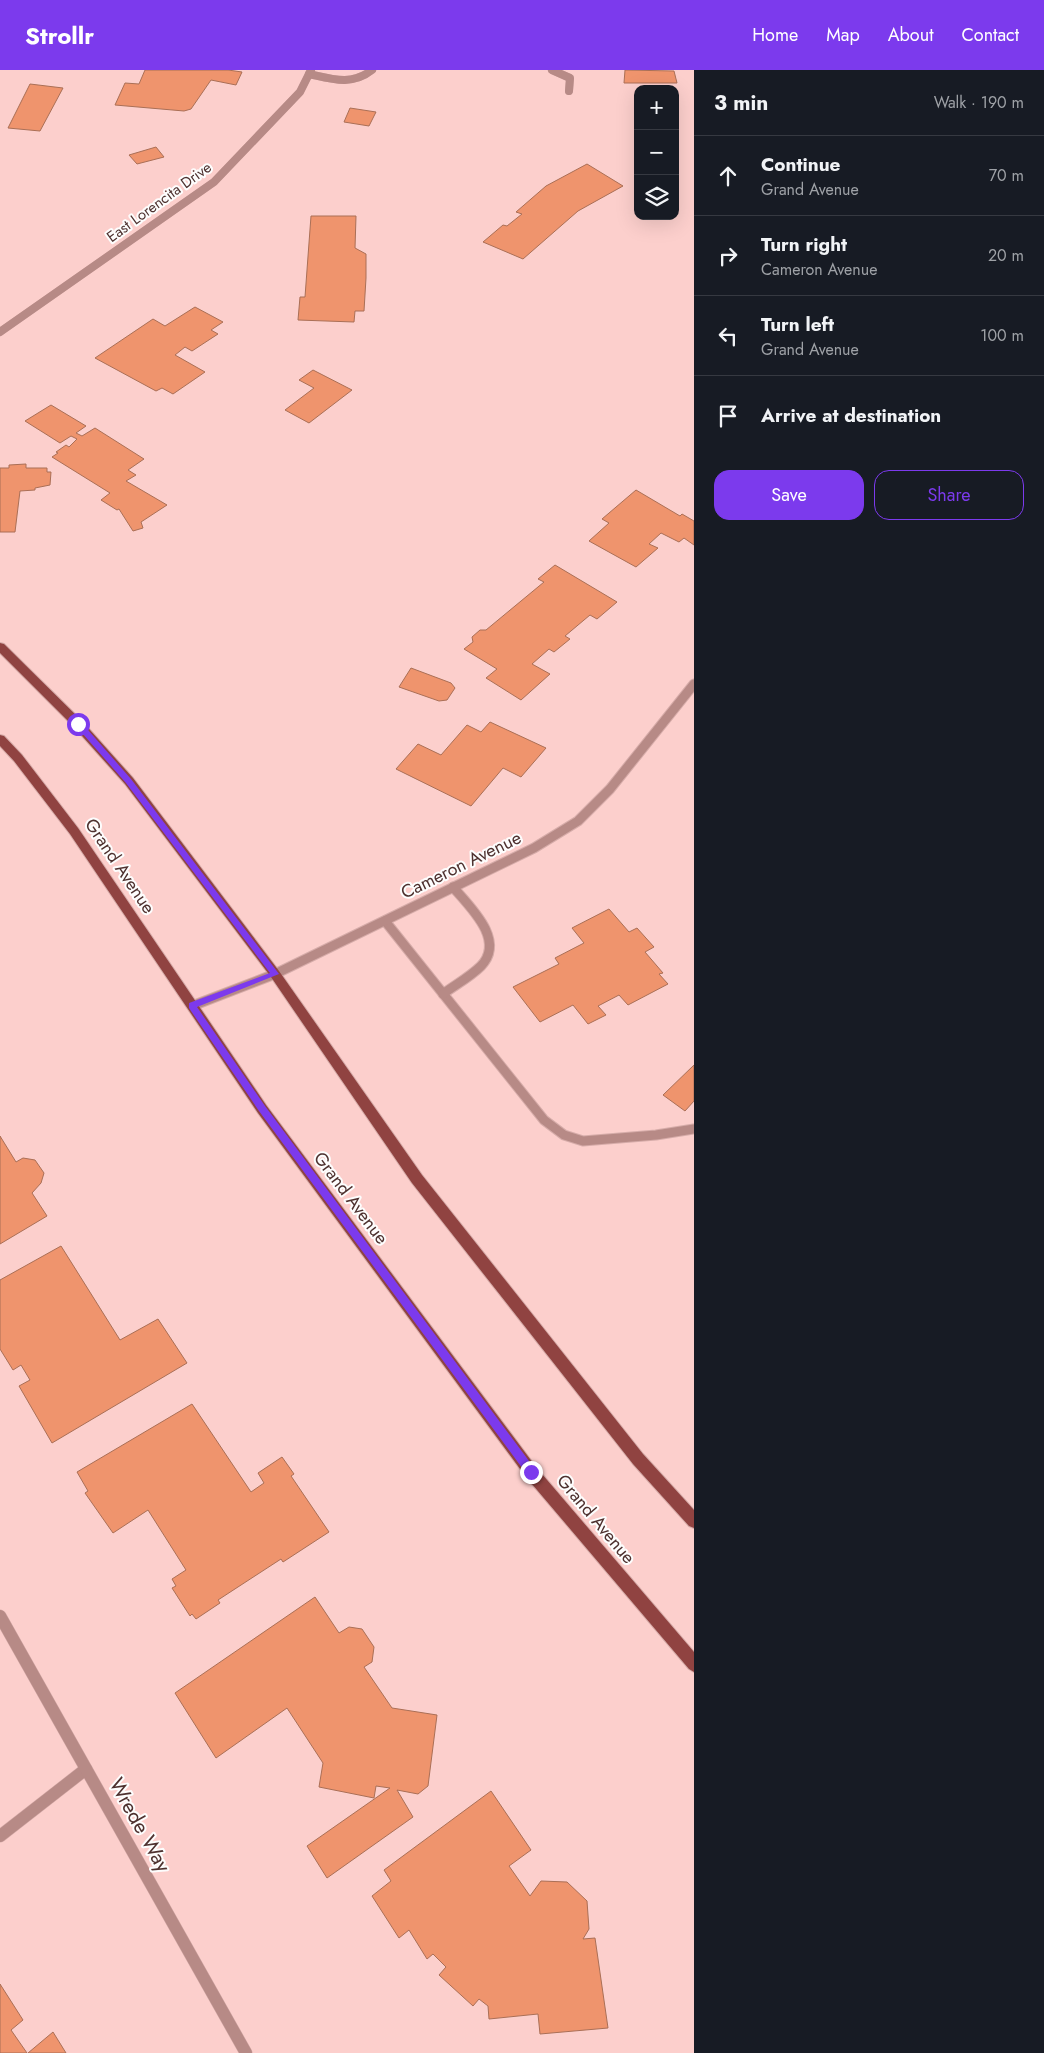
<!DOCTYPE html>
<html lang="en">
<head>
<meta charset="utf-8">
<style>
	body { margin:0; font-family:Jost,sans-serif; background:#242831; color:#f1f3f6 }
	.controls { position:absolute; right:15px; top:15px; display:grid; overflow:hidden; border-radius:10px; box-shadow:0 5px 20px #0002 }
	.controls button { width:45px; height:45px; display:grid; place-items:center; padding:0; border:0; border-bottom:1px solid #363941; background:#171b24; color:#f1f3f6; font:25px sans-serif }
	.stop { position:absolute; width:15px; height:15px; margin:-11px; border:4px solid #7c3aed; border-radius:50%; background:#fff }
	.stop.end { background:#7c3aed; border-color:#fff; box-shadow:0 1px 5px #0008 }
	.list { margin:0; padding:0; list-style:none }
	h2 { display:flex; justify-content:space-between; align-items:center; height:65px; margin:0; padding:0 20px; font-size:21px }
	h2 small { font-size:16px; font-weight:400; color:#9ea1a6 }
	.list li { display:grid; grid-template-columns:32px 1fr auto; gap:15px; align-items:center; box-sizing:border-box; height:80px; padding:0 20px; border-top:1px solid #363941 }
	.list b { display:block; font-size:19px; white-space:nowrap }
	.list p { margin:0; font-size:16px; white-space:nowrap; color:#9ea1a6 }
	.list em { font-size:16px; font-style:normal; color:#9ea1a6 }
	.actions { display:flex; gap:10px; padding:15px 20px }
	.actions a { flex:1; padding:11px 0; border:1px solid #7c3aed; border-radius:15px; text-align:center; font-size:18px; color:#7c3aed }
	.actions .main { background:#7c3aed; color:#fff }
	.icon { flex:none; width:28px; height:28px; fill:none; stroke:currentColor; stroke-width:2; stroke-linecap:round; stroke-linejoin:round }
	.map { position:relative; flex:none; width:694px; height:1983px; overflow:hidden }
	header { display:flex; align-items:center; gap:30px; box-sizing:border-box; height:70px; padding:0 25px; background:#7c3aed; color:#fff }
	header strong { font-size:24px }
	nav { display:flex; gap:28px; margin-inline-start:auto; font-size:18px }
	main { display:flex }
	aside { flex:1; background:#171b24 }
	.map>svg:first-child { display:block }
	.building { fill:#ef946d; stroke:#aa6f56 }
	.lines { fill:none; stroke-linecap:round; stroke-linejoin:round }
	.service-far2-casing { stroke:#d6aca9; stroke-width:8 }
	.service-far1-casing { stroke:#d6aca9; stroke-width:11 }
	.service-casing { stroke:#d6aca9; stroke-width:13 }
	.minor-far2-casing { stroke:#d6aca9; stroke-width:8 }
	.minor-far1-casing { stroke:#d6aca9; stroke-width:11 }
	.minor-casing { stroke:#d6aca9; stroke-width:13 }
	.primary-casing { stroke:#d6aca9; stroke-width:2 }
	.service-far2 { stroke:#b78a86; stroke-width:8 }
	.service-far1 { stroke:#b78a86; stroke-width:9 }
	.service { stroke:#b78a86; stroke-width:12 }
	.minor-far2 { stroke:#b78a86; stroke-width:8 }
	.minor-far1 { stroke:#b78a86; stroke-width:9 }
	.minor { stroke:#b78a86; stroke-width:12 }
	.primary { fill:#904341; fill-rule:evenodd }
	.route { fill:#7c3aed }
	.labels { text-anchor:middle; stroke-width:4; stroke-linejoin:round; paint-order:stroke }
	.far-street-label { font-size:15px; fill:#4e312f; stroke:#fdfdfd }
	.street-label { font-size:18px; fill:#4e312f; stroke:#fdfdfd }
	.near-street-label { font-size:21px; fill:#4e312f; stroke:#fdfdfd }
</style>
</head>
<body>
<header>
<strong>Strollr</strong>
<nav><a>Home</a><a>Map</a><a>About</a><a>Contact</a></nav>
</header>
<main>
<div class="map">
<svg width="694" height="1983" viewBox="0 0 694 1983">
	<rect width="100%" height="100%" fill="#fccfcc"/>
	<!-- building -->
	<g class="building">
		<polygon points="145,0 228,0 242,2 236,15 211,10 191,39 184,41 115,35 125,13 139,14"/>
		<polygon points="625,0 674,1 677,13 624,13"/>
		<polygon points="30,14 63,18 40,61 8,58"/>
		<polygon points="350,38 376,42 369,56 344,52"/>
		<polygon points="156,77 164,87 137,94 129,85"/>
		<polygon points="587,94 623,116 578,141 523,189 483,172 503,155 507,156 522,144 516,142 546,116"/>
		<polygon points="311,146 356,146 355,178 366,184 366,208 364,241 355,241 354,252 298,250 300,227 305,227"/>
		<polygon points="195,237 223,252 211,260 218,264 192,281 185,277 175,285 205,302 173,324 162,318 156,321 95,288 153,249 165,256"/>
		<polygon points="313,300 352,320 309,353 285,340 314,318 299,310"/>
		<polygon points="51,335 86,356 76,363 82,366 95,358 144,389 128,400 136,405 126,411 167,435 141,452 143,458 133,461 119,439 117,440 101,430 110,423 52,387 58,383 56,382 66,375 69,377 77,369 71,366 60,373 25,351"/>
		<polygon points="26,394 26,398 47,398 47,402 51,402 50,415 35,418 35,420 20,421 15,462 0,462 0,398 9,398 9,395"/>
		<polygon points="636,420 680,446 682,444 694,451 694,475 684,468 679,472 661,463 649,474 658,478 636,497 589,471 609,453 602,449"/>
		<polygon points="555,495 617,532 597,549 590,545 565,566 570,569 554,582 549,579 532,594 550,604 521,630 486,608 497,599 464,579 473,572 472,567 480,560 486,560 544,512 538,509"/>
		<polygon points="411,598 451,613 455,618 447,630 439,631 399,617"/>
		<polygon points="490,652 546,678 521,707 503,698 471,736 396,699 418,674 441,685 467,655 481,662"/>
		<polygon points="609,839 629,862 637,858 654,877 645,882 663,903 659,904 668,914 628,935 619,925 598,936 606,945 588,954 573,935 540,952 513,917 559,894 555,888 584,873 572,858"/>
		<polygon points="694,995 694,1031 685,1041 663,1025"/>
		<polygon points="0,1066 16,1092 23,1088 35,1090 44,1103 41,1113 32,1123 47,1146 0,1174"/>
		<polygon points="61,1176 120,1270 158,1249 187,1293 52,1373 19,1316 30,1310 21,1295 13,1300 0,1279 0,1210"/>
		<polygon points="192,1334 251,1422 264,1413 258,1403 282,1387 294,1404 291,1406 329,1462 283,1492 281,1489 218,1530 220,1533 196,1549 192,1544 190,1546 172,1518 176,1516 172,1509 186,1500 148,1440 113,1463 85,1423 88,1421 77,1402"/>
		<polygon points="315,1527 339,1563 349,1557 362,1559 374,1577 372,1592 364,1597 392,1638 437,1645 428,1716 418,1724 397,1720 413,1747 327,1808 307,1776 390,1718 376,1716 374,1728 319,1717 323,1693 287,1638 216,1688 175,1623"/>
		<polygon points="491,1721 531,1780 509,1796 530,1826 541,1811 567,1812 587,1831 589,1859 583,1869 595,1868 608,1958 540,1964 538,1944 489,1949 488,1936 479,1929 473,1936 439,1905 446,1897 433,1884 427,1889 409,1860 399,1868 372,1826 391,1811 384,1800"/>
		<polygon points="0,1914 23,1950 11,1960 27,1983 0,1983"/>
		<polygon points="53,1962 66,1983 28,1983"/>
	</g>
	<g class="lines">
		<defs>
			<g id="service-far2">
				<polyline points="552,0 570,8 569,21"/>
				<path d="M309 4C332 9 352 16 372 0"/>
			</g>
			<g id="service-far1">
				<polyline points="385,851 544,1050 564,1065 583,1071 656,1065 694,1059"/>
				<path d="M443 924C455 915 470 907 481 896 506 870 470 837 453 817"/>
			</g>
			<polyline id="service" points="0,1766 86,1699"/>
			<polyline id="minor-far2" points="0,262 214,112 300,22 311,0"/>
			<polyline id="minor-far1" points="192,936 275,904 534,778 578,751 610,719 694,614"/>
			<polyline id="minor" points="0,1546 246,1983"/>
			<g id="primary">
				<polygon points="0,573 4,574 82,651 133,708 279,901 422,1105 643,1384 694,1440 694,1458 689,1456 633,1394 412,1113 271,907 125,714 74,657 0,583"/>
				<polygon points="0,665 4,666 22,685 78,758 266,1035 536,1397 694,1582 694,1602 689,1599 526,1407 258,1043 70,764 14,691 0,676"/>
			</g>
		</defs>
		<!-- service-far2 casing -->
		<use href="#service-far2" class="service-far2-casing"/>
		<!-- service-far1 casing -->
		<use href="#service-far1" class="service-far1-casing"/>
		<!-- service casing -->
		<use href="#service" class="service-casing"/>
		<!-- minor-far2 casing -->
		<use href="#minor-far2" class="minor-far2-casing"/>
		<!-- minor-far1 casing -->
		<use href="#minor-far1" class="minor-far1-casing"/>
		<!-- minor casing -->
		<use href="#minor" class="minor-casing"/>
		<!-- primary casing -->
		<use href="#primary" class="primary-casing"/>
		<!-- service-far2 -->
		<use href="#service-far2" class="service-far2"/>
		<!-- service-far1 -->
		<use href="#service-far1" class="service-far1"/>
		<!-- service -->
		<use href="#service" class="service"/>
		<!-- minor-far2 -->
		<use href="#minor-far2" class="minor-far2"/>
		<!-- minor-far1 -->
		<use href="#minor-far1" class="minor-far1"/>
		<!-- minor -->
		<use href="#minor" class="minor"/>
		<!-- primary -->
		<use href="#primary" class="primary"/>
	</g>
	<!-- route -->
	<polygon class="route" points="75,652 81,652 131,709 279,904 197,937 265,1036 535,1399 535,1406 528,1406 259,1041 189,938 189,933 270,903 126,713 75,655"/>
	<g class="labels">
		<!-- far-street labels -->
		<g class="far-street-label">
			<text transform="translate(159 132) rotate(-36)" y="5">East Lorencita Drive</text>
		</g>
		<!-- street labels -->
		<g class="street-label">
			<text transform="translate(461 795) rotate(-26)" y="6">Cameron Avenue</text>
			<text transform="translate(120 796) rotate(56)" y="6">Grand Avenue</text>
			<text transform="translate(351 1128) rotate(53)" y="6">Grand Avenue</text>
			<text transform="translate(596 1449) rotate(50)" y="6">Grand Avenue</text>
		</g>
		<!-- near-street labels -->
		<g class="near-street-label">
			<text transform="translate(140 1755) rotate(61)" y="7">Wrede Way</text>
		</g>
	</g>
</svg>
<div class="controls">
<button>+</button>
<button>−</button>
<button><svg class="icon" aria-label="layers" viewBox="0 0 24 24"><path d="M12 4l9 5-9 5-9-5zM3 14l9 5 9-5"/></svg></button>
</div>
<div class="stop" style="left:78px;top:654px"></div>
<div class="stop end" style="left:531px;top:1402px"></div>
</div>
<aside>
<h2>3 min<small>Walk · 190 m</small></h2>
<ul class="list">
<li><svg class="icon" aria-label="ahead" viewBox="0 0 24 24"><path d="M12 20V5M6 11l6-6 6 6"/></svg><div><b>Continue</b><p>Grand Avenue</p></div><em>70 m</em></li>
<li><svg class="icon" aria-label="right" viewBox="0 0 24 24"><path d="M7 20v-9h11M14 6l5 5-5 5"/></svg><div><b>Turn right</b><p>Cameron Avenue</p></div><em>20 m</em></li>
<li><svg class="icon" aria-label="left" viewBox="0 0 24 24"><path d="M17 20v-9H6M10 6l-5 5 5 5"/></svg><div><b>Turn left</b><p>Grand Avenue</p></div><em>100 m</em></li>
<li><svg class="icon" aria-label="arrive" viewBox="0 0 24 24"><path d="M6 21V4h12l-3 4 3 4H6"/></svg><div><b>Arrive at destination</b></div></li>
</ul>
<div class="actions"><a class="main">Save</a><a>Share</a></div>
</aside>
</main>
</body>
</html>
